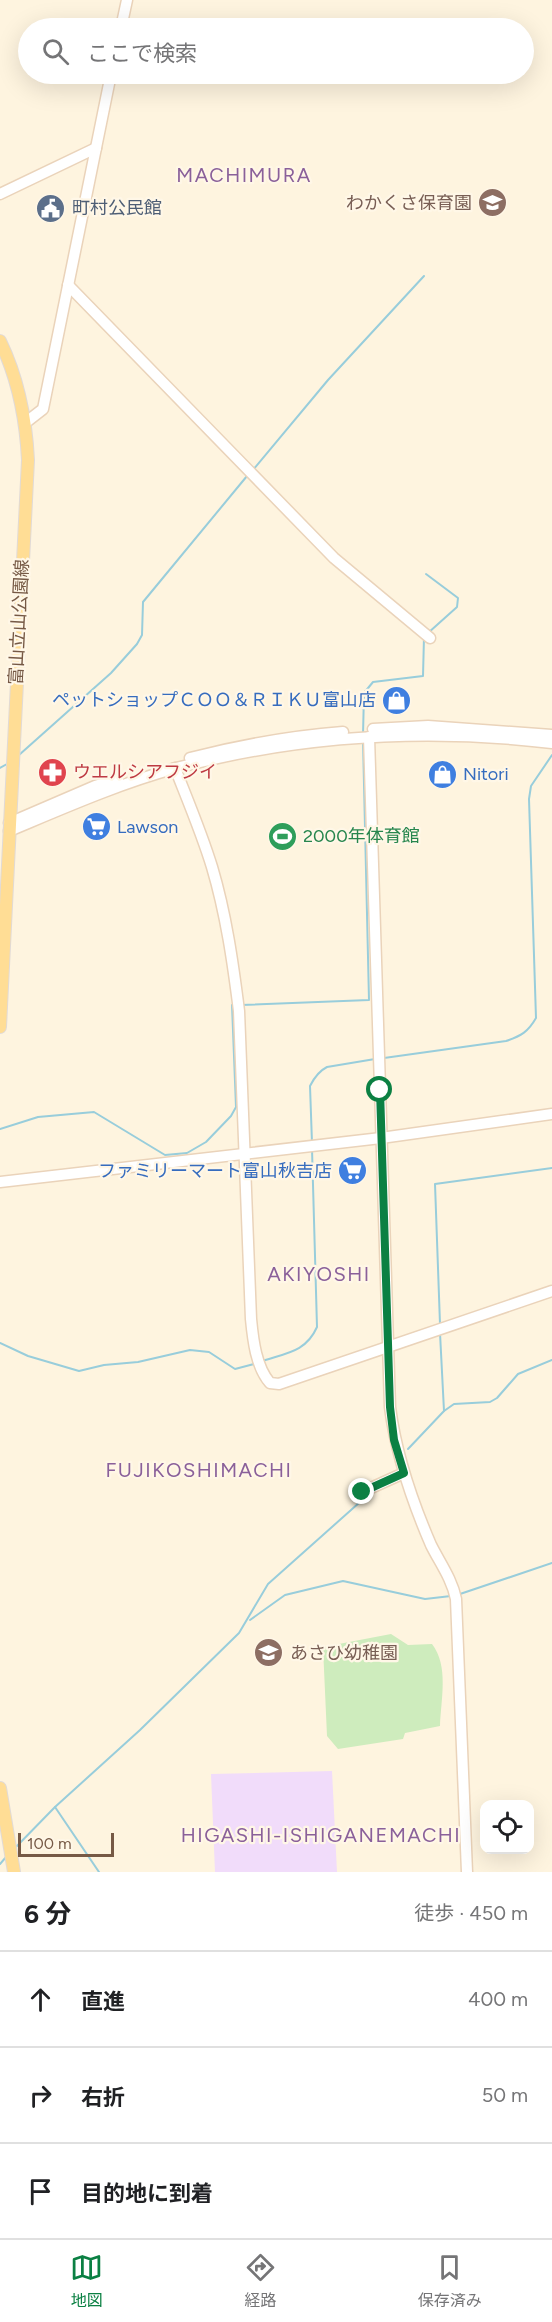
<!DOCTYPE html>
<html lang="ja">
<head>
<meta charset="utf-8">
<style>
	body { margin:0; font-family:Figtree,"Noto Sans JP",sans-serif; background:#f2f2f2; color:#202124 }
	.controls { position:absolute; right:18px; bottom:18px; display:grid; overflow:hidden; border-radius:12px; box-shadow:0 6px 24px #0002 }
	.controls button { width:54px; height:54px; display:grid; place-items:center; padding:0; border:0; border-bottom:2px solid #e0e0e0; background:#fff; color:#202124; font:30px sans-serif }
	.scale { position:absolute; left:18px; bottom:15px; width:96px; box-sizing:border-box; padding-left:6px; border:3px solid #765945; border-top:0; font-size:16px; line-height:21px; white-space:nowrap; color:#765945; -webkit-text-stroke:4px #fff7e7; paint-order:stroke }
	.stop { position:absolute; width:18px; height:18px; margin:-14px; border:4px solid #0b8043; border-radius:50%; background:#fff }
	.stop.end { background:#0b8043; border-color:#fff; box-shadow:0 2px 6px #0008 }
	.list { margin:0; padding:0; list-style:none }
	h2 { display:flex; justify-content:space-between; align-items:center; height:78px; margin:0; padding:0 24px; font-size:26px }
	h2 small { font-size:20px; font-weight:400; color:#757577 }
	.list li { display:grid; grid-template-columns:39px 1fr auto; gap:18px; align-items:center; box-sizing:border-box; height:96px; padding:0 24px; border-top:2px solid #e0e0e0 }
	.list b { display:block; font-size:22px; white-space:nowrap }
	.list em { font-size:20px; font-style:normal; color:#757577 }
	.icon { flex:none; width:33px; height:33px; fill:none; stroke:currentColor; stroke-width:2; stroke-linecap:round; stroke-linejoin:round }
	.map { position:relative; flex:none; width:552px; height:1872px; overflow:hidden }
	.search { position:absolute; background:#fff; box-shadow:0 6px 24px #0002; left:18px; right:18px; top:18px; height:66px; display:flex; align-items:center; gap:15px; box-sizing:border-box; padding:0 21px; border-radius:33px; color:#757577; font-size:22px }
	.sheet { height:366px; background:#fff }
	nav { display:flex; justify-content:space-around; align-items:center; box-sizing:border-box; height:84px; border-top:2px solid #e0e0e0; background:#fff; font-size:16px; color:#757577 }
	nav a { display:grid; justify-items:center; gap:3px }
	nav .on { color:#0b8043 }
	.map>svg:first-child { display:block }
	.education { fill:#f1dcfa }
	.green { fill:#ceecbd }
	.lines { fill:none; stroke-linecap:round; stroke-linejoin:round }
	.stream { stroke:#98cddb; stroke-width:2 }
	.secondary-casing { stroke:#ead3ba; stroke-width:13 }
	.primary-casing { stroke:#e1dad6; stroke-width:14 }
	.secondary { stroke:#fff; stroke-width:10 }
	.primary { stroke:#ffdd95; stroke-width:12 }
	.route { stroke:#0b8043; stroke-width:8 }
	.labels { text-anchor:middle; stroke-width:4.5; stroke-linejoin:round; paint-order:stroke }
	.education-label { font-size:18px; fill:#785e54; stroke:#fff7e7; text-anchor:end }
	.service-label { font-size:18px; fill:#4e5e75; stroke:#fff7e7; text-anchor:start }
	.street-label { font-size:18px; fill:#765945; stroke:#fff7e7 }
	.shop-label { font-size:18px; fill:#366cbe; stroke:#fff7e7; text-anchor:end }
	.health-label { font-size:18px; fill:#be3a42; stroke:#fff7e7; text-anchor:start }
	.leisure-label { font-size:18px; fill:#27864d; stroke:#fff7e7; text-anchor:start }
	.neighbourhood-label { font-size:20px; letter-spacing:1.5px; fill:#8a609a; stroke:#fff7e7 }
</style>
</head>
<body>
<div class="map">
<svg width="552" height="1872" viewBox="0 0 552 1872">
	<rect width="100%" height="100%" fill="#fef4df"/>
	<!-- education -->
	<polygon class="education" points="332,1771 337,1872 215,1872 211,1774"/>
	<!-- green -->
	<path class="green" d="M391 1634 408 1645 432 1644C449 1666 441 1699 440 1726L405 1733 403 1739 338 1749 327 1736 323 1647Z"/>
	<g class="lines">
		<!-- stream -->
		<g class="stream">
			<polyline points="253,470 328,380 424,276"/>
			<polyline points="426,574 458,598 457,607 428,633"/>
			<polyline points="363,735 364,693 373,682 423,676 424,637"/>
			<polyline points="19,755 111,673 137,644 142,635 143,602 247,476"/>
			<polyline points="0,768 7,764"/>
			<polyline points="241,1005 369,1000 363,741"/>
			<path d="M384 1058 506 1041C521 1036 528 1032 536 1018L529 799 531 786 552 755"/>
			<polyline points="0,1129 38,1117 94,1112 165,1155 187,1153 206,1142 231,1116 236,1107 232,1005 236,1005"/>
			<path d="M312 1143 310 1086C314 1078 319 1071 327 1067L375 1059"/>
			<polyline points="440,1324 435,1184 552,1168"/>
			<polyline points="0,1343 28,1356 79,1371 104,1365 138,1362 190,1350 209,1352 235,1369 254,1364"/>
			<path d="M262 1361C286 1353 306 1352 317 1327L312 1149"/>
			<polyline points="444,1411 454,1404 490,1402 497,1398 518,1374 552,1360"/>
			<polyline points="408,1449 444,1411 440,1333"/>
			<polyline points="460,1594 552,1563"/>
			<polyline points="250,1620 285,1595 343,1581 425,1599 451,1596"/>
			<polyline points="55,1807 99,1872"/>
			<polyline points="14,1849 55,1807 140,1730 239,1633 268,1584 360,1502"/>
			<polyline points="0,1864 6,1857"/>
		</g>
		<defs>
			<g id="secondary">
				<polyline points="121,28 127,0"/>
				<polyline points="0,194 96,148"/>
				<polyline points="68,285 334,558 430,638"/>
				<polyline points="25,423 43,409 111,74"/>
				<polyline points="373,729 428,726 552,735"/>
				<path d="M369 737 390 1407C396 1455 412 1501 431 1545 440 1563 452 1579 456 1599L467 1872"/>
				<path d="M190 758C241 745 291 736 343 732"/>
				<path d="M175 768C188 801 202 834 212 867 226 914 233 963 239 1011L251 1319C253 1340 256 1367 270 1383L279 1384 552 1291"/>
				<polyline points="9,823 95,786 118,779"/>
				<path d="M9 831C64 808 118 784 176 768 298 736 426 728 552 743"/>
				<polyline points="0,1182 381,1138 552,1114"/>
				<polyline points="362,1492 404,1473"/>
			</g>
			<g id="primary">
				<path d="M0 341C18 378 26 419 28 460L0 1027"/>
				<polyline points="0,1788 14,1872"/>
			</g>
		</defs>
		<!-- secondary casing -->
		<use href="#secondary" class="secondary-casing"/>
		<!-- primary casing -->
		<use href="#primary" class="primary-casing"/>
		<!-- secondary -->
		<use href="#secondary" class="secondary"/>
		<!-- primary -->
		<use href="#primary" class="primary"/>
	</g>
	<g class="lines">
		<!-- route -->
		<polyline class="route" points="362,1492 404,1473 394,1440 390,1407 380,1090"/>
	</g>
	<!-- icons -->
	<defs>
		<symbol id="school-disc" viewBox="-11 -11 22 22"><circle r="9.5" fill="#8d6e63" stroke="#fff7e7"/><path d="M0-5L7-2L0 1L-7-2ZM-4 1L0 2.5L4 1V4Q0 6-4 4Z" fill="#fff"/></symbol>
		<symbol id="civic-disc" viewBox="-11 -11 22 22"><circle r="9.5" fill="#5c6f8a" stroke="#fff7e7"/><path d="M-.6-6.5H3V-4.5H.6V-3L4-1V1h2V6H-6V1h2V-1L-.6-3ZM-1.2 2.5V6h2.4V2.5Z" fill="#fff"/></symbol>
		<symbol id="shop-disc" viewBox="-11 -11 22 22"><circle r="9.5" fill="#3f7fe0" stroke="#fff7e7"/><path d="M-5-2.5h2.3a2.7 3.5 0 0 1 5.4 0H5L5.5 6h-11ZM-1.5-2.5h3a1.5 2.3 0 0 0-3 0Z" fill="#fff"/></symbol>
		<symbol id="pharmacy-disc" viewBox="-11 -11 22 22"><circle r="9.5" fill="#e0444e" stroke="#fff7e7"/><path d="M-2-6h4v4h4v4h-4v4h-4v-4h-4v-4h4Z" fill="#fff"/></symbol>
		<symbol id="supermarket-disc" viewBox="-11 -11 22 22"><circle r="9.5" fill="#3f7fe0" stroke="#fff7e7"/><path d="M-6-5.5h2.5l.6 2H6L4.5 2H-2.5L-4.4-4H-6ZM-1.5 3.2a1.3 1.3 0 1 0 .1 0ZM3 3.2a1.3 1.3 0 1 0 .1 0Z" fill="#fff"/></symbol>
		<symbol id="stadium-disc" viewBox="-11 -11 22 22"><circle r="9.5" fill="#2e9e5b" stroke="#fff7e7"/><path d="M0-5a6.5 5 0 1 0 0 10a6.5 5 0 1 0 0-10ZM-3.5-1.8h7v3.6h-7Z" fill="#fff"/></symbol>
	</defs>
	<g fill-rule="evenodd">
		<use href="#school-disc" x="476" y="186" width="33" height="33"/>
		<use href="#civic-disc" x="34" y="192" width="33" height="33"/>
		<use href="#shop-disc" x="380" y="684" width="33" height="33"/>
		<use href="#pharmacy-disc" x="36" y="756" width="33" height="33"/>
		<use href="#shop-disc" x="426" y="758" width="33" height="33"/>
		<use href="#supermarket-disc" x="80" y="810" width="33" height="33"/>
		<use href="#stadium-disc" x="266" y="820" width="33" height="33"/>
		<use href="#supermarket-disc" x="336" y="1154" width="33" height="33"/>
		<use href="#school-disc" x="252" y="1636" width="33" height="33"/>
	</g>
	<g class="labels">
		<!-- education labels -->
		<g class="education-label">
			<text x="472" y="209">わかくさ保育園</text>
			<text x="290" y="1659" text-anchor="start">あさひ幼稚園</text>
		</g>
		<!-- service labels -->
		<g class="service-label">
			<text x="72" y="214">町村公民館</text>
		</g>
		<!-- street labels -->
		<g class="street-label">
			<text transform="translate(19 622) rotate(-87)" y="6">富山立山公園線</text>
		</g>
		<!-- shop labels -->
		<g class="shop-label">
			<text x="376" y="706">ペットショップＣＯＯ＆ＲＩＫＵ富山店</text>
			<text x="463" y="780" text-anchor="start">Nitori</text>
			<text x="117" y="833" text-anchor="start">Lawson</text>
			<text x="332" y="1177">ファミリーマート富山秋吉店</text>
		</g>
		<!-- health labels -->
		<g class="health-label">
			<text x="73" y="778">ウエルシアフジイ</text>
		</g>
		<!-- leisure labels -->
		<g class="leisure-label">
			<text x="303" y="842">2000年体育館</text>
		</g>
		<!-- neighbourhood labels -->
		<g class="neighbourhood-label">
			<text x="244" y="182">MACHIMURA</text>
			<text x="319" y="1281">AKIYOSHI</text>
			<text x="199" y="1477">FUJIKOSHIMACHI</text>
			<text x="321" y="1842">HIGASHI-ISHIGANEMACHI</text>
		</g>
	</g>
</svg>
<div class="controls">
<button><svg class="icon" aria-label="locate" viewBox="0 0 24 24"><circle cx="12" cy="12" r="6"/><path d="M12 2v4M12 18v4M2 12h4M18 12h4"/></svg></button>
</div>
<div class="scale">100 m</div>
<div class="stop" style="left:380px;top:1090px"></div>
<div class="stop end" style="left:362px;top:1492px"></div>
<div class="search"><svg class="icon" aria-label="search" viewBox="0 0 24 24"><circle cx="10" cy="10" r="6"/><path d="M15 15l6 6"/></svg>ここで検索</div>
</div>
<section class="sheet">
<h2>6 分<small>徒歩 · 450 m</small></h2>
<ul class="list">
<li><svg class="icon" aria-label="ahead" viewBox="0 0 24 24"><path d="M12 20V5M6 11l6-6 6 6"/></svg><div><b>直進</b></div><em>400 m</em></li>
<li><svg class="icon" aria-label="right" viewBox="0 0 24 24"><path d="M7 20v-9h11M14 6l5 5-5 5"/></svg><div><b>右折</b></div><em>50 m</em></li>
<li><svg class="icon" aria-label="arrive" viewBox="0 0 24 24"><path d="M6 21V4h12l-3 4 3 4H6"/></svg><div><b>目的地に到着</b></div></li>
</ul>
</section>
<nav>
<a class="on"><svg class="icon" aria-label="map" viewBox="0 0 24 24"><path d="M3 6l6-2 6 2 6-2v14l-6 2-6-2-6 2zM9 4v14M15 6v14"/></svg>地図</a>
<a><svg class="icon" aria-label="directions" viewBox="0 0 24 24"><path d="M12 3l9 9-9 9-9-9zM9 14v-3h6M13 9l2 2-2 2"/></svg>経路</a>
<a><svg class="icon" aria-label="saved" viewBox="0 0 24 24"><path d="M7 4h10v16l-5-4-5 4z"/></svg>保存済み</a>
</nav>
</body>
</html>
